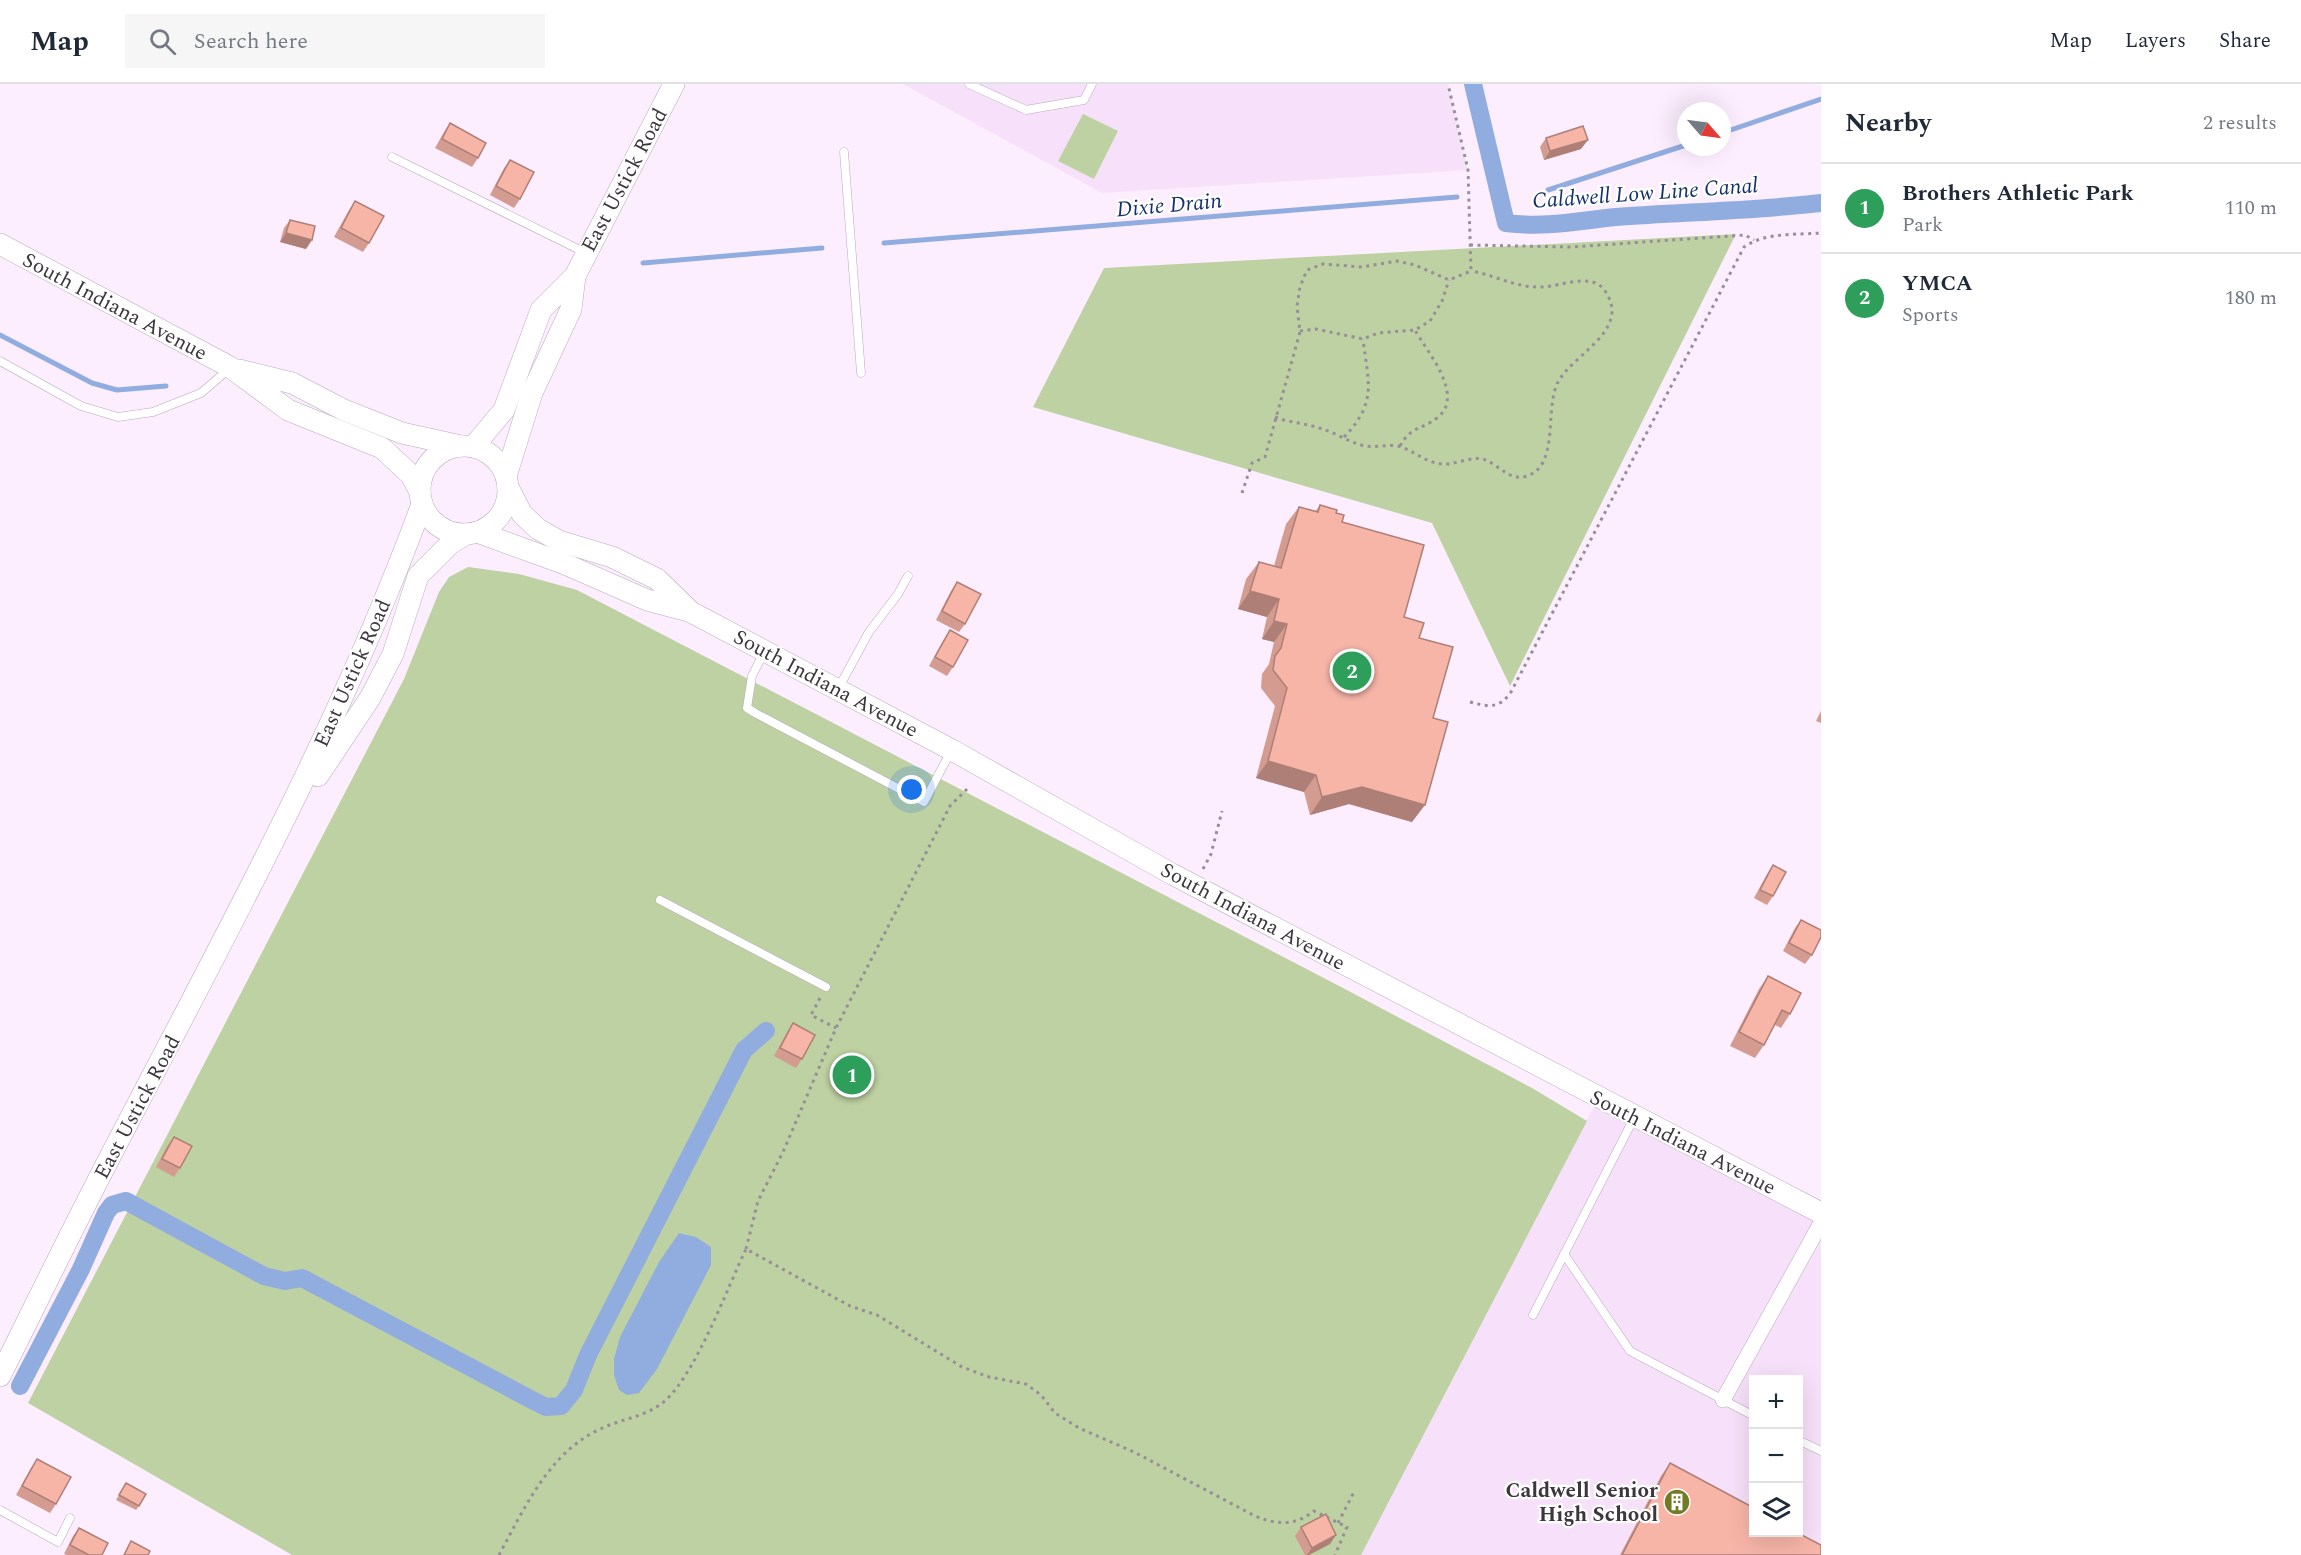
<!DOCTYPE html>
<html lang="en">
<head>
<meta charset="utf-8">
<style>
	body { margin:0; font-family:Spectral,serif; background:#f6f6f7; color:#1f2937 }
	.controls { position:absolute; right:18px; bottom:18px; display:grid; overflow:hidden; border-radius:0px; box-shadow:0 6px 24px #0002 }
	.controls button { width:54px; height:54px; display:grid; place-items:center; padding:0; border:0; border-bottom:2px solid #e0e1e3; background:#fff; color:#1f2937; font:30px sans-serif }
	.compass { position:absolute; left:1677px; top:18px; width:54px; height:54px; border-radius:50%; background:#fff; box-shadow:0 6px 24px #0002; rotate:118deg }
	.you { position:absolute; left:912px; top:706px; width:21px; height:21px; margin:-15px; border:4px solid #fff; border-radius:50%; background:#1a73e8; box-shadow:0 0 0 9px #1a73e833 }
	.badge { display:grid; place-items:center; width:39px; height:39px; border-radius:50%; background:#727a24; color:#fff; font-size:20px; font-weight:700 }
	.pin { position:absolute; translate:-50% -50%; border:3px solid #fff; box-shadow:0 2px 6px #0006 }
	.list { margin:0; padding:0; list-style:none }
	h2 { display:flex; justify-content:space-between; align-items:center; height:78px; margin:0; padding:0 24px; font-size:26px }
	h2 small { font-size:20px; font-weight:400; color:#747a83 }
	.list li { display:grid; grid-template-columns:39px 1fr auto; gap:18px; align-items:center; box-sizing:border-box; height:90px; padding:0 24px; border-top:2px solid #e0e1e3 }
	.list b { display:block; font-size:22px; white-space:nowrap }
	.list p { margin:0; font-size:20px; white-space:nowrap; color:#747a83 }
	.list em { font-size:20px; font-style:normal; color:#747a83 }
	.icon { flex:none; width:33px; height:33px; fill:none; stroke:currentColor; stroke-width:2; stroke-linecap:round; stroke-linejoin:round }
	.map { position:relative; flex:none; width:1821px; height:1471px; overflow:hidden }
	header { display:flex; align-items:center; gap:36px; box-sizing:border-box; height:84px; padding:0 30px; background:#fff; border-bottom:2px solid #e0e1e3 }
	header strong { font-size:28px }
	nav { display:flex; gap:33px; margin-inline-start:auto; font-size:21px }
	.search { width:420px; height:54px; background:#f6f6f7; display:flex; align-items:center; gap:15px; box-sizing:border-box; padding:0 21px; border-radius:0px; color:#747a83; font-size:22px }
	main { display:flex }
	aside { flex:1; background:#fff }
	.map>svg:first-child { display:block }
	.built { fill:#f7e1fa; fill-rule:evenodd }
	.green { fill:#bed1a2 }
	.water { fill:#91addf }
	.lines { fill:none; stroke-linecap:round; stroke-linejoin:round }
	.stream { stroke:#91addf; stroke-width:5 }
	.canal { stroke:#91addf; stroke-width:18 }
	.lane-casing { stroke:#b9a9bb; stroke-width:9 }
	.street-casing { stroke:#b9a9bb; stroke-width:16 }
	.secondary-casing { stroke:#b9a9bb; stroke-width:22 }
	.path { stroke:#988e99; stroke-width:3; stroke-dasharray:3 4.5; stroke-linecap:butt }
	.lane { stroke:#fff; stroke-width:8 }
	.street { stroke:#fff; stroke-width:15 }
	.secondary { stroke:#fff; stroke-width:21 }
	.wall { fill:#d49c90 }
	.shaded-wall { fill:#ad7f76 }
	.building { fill:#f7b5a8; stroke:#ad7f76; stroke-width:1.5 }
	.labels { text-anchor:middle; stroke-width:4.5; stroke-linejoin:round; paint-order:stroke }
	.street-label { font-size:21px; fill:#3c363d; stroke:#fff }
	.poi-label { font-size:21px; font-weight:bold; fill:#3c363d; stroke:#fff; text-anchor:end }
	.water-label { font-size:22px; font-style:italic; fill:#13326c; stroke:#fff }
</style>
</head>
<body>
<header>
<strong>Map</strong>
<div class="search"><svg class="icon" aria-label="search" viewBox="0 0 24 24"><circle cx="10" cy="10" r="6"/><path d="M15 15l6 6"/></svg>Search here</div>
<nav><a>Map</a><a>Layers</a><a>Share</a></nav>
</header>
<main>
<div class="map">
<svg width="1821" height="1471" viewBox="0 0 1821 1471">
	<rect width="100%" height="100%" fill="#fceefe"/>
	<!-- built -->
	<g class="built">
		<polygon points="903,0 1448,0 1468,86 1102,109"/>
		<path d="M1598 1015 1821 1129V1471H1361ZM1754 1296H1798V1448H1754Z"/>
	</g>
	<!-- green -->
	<g class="green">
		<polygon points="1083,30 1118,47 1094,95 1058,77"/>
		<polygon points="1736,150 1510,602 1432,439 1033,323 1104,184"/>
		<polygon points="468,483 519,490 577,506 1343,904 1532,1004 1587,1037 1361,1471 292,1471 28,1319 404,595 439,508 449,493"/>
	</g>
	<!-- water -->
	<polygon class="water" points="679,1149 696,1153 711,1163 711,1181 657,1285 639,1309 627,1311 619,1306 614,1291 614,1275 620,1253 659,1178"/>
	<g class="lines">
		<!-- stream -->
		<g class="stream">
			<polyline points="1722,49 1821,15"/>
			<polyline points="1548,106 1686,61"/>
			<polyline points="884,159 1457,113"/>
			<polyline points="643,179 822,164"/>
			<polyline points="0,251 92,299 117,306 166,302"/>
		</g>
		<!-- canal -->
		<g class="canal">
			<path d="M1473 0 1506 139C1547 144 1576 137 1616 133 1684 128 1753 127 1821 119"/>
			<polyline points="20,1302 81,1185 106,1129 112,1121 126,1117 264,1192 285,1197 302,1194 534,1317 546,1323 561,1322 574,1306 588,1271 744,966 766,947"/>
		</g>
		<defs>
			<g id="lane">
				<polyline points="969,0 1026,26 1084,16 1092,0"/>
				<polyline points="844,68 861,289"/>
				<polyline points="392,73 584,168"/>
				<polyline points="0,277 81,322 118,333 153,328 201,309 230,284"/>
				<polyline points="764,568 752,592 747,624 757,630 924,718 951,667"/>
				<polyline points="838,605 869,548 898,510 908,492"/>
				<polyline points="660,816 826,903"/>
				<polyline points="1564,1170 1630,1267 1754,1332"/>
				<polyline points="1533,1231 1634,1034"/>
				<polyline points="1798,1356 1821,1367"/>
				<polyline points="0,1426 58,1458 70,1434"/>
			</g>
			<polyline id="street" points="1723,1316 1821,1139"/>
			<g id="secondary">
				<polyline points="0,160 230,283 288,326 382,364 411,391 420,408"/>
				<polyline points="239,286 292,299 344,326 402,349 461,362"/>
				<circle cx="464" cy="406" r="44"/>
				<polyline points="473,363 504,326 541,226 575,192 674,0"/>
				<polyline points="506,392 532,309 571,225 575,192"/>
				<polyline points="508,403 522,430 538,445 559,457 612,473 657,495 689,526"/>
				<polyline points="477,448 565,480 647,516 689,527 952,666 1172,790 1821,1129"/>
				<polyline points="318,692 370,614 393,570 418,492 450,460 466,450"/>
				<path d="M0 1292C32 1228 63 1164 96 1100 211 877 335 657 422 420"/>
			</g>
		</defs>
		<!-- lane casing -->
		<use href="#lane" class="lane-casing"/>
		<!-- street casing -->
		<use href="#street" class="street-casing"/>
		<!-- secondary casing -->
		<use href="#secondary" class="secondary-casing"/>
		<!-- path -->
		<g class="path">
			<polyline points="1470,161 1571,163 1745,151 1754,156"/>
			<polyline points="1300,247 1316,245 1363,255 1378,249 1415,246 1430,237 1442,217 1449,196"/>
			<path d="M1275 333C1290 339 1305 339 1319 344 1334 348 1347 357 1361 361 1374 365 1390 359 1401 363 1416 368 1426 379 1443 380 1455 381 1471 372 1483 375 1499 380 1509 398 1527 392 1560 381 1544 325 1558 298 1573 270 1632 246 1605 207 1592 187 1560 203 1541 203 1516 204 1495 191 1471 187"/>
			<path d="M1344 353C1378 318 1368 298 1363 255"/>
			<path d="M1400 362C1411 342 1421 346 1437 334 1466 312 1427 268 1415 246"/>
			<polyline points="1242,409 1252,379 1265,373 1300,248 1297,222 1300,203 1307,186 1323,180 1362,183 1397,177 1415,181 1449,196 1471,187 1468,86 1448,0"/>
			<path d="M1470 618C1489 623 1499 625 1511 608L1744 163C1765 148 1796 151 1821 149"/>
			<polyline points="1203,785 1211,770 1222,727"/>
			<polyline points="820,914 811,931 836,944"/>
			<polyline points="746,1165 758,1117 783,1068 836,944 950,722 967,705"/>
			<polyline points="1338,1439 1355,1406"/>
			<path d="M499 1471C525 1423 549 1369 600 1345 623 1334 648 1333 667 1315 698 1284 726 1207 746 1165L850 1222 877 1231 962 1283 989 1293 1026 1300 1041 1311 1055 1329 1079 1344 1134 1368 1255 1432C1277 1441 1295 1442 1314 1427L1347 1443 1335 1471"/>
		</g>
		<!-- lane -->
		<use href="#lane" class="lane"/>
		<!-- street -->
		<use href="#street" class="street"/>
		<!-- secondary -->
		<use href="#secondary" class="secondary"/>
	</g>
	<!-- wall -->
	<g class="wall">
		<polygon points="450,39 478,74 472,83 435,64 444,48"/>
		<polygon points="1546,54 1581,65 1544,76 1540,63"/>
		<polygon points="510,76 520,115 514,124 490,111 504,84"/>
		<polygon points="355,117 369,159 363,168 334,153 349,126"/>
		<polygon points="290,136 306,165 280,158 284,144"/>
		<polygon points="1320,421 1336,429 1404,533 1419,554 1433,634 1412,738 1349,720 1310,731 1304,708 1256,694 1275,622 1261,604 1262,590 1269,580 1274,558 1262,555 1267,533 1238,525 1246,495 1259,478 1274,482 1286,440 1299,423 1315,428"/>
		<polygon points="957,498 965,540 959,548 936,536 951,507"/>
		<polygon points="950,546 953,583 947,592 929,582 944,555"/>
		<polygon points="1821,627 1821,639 1816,637"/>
		<polygon points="1773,781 1773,812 1767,821 1754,814 1767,790"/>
		<polygon points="1801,836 1812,871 1805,880 1783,867 1795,844"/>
		<polygon points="1768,892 1790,930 1781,944 1775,941 1764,961 1755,974 1730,962 1759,905"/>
		<polygon points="793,939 802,975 796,984 774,972 787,948"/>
		<polygon points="174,1053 180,1084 174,1093 156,1083 167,1062"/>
		<polygon points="37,1375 56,1420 50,1429 16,1411 31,1384"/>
		<polygon points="1670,1379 1821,1471 1620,1471 1661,1392"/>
		<polygon points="126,1399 139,1422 136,1426 116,1416"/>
		<polygon points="1301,1443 1330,1460 1309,1471 1305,1471 1295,1452"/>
		<polygon points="79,1444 102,1471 67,1471 64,1470 73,1452"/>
	</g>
	<!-- shaded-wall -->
	<g class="shaded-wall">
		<polygon points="1588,56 1581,65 1544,76 1550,67"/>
		<polygon points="286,149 312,156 306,165 280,158"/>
		<polygon points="1250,507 1279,515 1267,533 1238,525"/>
		<polygon points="1274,537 1287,540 1274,558 1262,555"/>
		<polygon points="1268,677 1316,691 1304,708 1256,694"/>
		<polygon points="1362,703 1425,721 1412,738 1349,720 1310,731 1322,713"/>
		<polygon points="1336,1451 1330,1460 1309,1471 1307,1471 1312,1464"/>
	</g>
	<!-- building -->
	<g class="building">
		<polygon points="450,39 486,59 478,74 442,55"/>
		<polygon points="1583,42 1588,56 1550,67 1546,54"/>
		<polygon points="510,76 534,88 520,115 496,102"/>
		<polygon points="355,117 384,132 369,159 341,144"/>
		<polygon points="290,136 315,142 312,156 286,149"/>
		<polygon points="1320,421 1337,426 1336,429 1344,431 1342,438 1424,461 1404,533 1424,539 1419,554 1453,563 1433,634 1448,638 1425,721 1362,703 1322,713 1316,691 1268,677 1287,604 1273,586 1275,572 1281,564 1287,540 1274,537 1279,515 1250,507 1259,478 1281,484 1299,423 1318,428"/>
		<polygon points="957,498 981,510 965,540 942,527"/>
		<polygon points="950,546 968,556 953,583 935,573"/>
		<polygon points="1773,781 1786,788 1773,812 1760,806"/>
		<polygon points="1801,836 1821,846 1821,853 1812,871 1789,859"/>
		<polygon points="1768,892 1801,909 1790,930 1782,926 1764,961 1739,948"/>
		<polygon points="793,939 815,951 802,975 780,964"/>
		<polygon points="174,1053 192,1062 180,1084 162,1075"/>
		<polygon points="37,1375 71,1393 56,1420 22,1402"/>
		<polygon points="1670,1379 1754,1424 1754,1449 1798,1449 1821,1461 1821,1471 1622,1471"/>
		<polygon points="126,1399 146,1410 139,1422 119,1411"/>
		<polygon points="1326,1430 1336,1451 1312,1464 1301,1443"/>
		<polygon points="79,1444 108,1459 102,1471 89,1471 70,1461"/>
		<polygon points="131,1457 150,1467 148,1471 124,1471"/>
	</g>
	<!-- icons -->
	<defs>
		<symbol id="building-disc" viewBox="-11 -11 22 22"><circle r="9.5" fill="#727a24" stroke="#fff"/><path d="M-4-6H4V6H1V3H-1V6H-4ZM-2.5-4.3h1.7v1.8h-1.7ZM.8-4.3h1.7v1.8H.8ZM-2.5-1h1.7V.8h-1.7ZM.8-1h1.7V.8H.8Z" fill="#fff"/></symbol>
	</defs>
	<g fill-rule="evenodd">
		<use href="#building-disc" x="1662" y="1403" width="30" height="30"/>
	</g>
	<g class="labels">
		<!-- street labels -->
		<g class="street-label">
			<text transform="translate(624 96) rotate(-62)" y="7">East Ustick Road</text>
			<text transform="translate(115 222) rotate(28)" y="7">South Indiana Avenue</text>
			<text transform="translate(352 589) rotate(-66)" y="7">East Ustick Road</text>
			<text transform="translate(826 599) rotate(28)" y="7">South Indiana Avenue</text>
			<text transform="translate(1253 832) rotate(28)" y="7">South Indiana Avenue</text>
			<text transform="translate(137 1023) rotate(-62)" y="7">East Ustick Road</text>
			<text transform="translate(1683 1058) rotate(27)" y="7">South Indiana Avenue</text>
		</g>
		<!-- poi labels -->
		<g class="poi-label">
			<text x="1658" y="1413">Caldwell Senior<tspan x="1658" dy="24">High School</tspan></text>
		</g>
		<!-- water labels -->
		<g class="water-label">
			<text transform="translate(1645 108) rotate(-4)" y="8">Caldwell Low Line Canal</text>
			<text transform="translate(1169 120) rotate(-5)" y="8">Dixie Drain</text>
		</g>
	</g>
</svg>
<div class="controls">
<button>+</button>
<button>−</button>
<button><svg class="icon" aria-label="layers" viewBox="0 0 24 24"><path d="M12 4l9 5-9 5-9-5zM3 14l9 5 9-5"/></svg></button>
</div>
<svg class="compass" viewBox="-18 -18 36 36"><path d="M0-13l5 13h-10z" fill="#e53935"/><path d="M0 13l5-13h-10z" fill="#747a83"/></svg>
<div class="you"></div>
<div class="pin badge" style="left:852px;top:991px;background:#2e9e5b">1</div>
<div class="pin badge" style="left:1352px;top:587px;background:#2e9e5b">2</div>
</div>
<aside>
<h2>Nearby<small>2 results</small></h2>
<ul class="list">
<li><span class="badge" style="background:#2e9e5b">1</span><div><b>Brothers Athletic Park</b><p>Park</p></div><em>110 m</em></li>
<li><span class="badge" style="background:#2e9e5b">2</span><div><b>YMCA</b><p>Sports</p></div><em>180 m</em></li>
</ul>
</aside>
</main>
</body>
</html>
